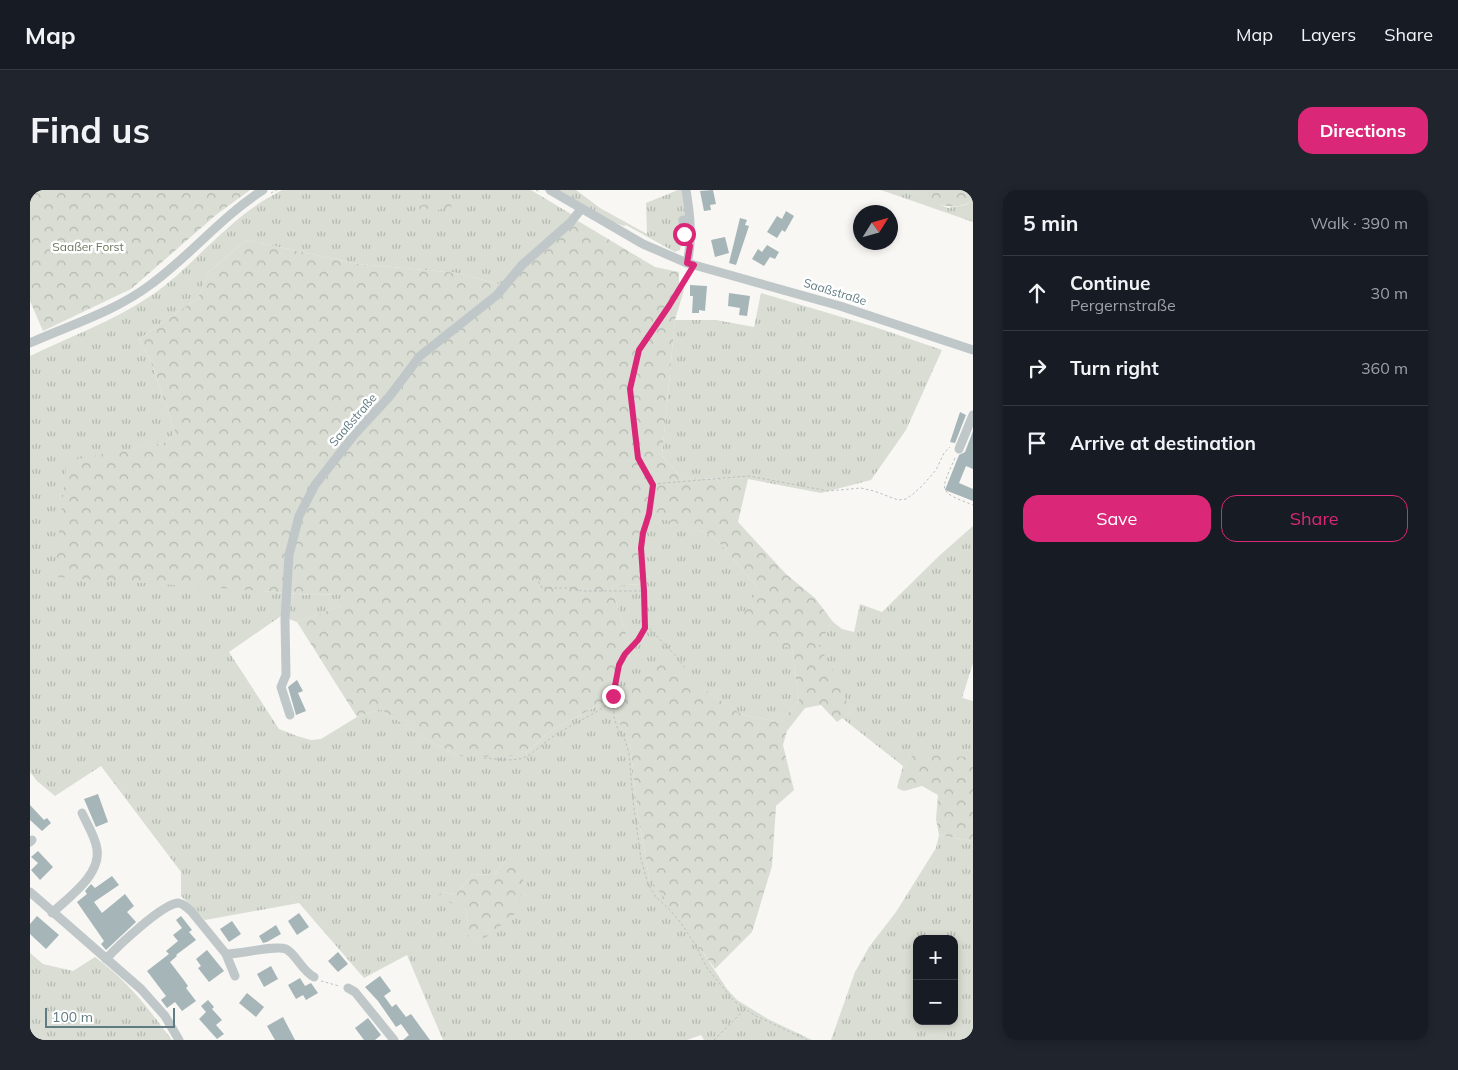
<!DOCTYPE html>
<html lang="en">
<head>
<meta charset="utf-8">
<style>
	body { margin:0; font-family:Mulish,sans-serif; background:#20242c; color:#f1f3f6 }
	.controls { position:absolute; right:15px; bottom:15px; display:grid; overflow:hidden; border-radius:10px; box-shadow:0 2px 8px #0003 }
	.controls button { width:45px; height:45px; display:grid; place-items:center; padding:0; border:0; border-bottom:1px solid #363941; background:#171b24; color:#f1f3f6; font:25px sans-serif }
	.compass { position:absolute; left:823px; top:15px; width:45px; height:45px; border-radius:50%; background:#171b24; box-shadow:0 2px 8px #0003; rotate:53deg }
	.scale { position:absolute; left:15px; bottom:12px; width:130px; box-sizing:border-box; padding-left:5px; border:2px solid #607b82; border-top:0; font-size:14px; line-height:18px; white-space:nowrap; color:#607b82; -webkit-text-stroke:4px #fff; paint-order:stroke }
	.stop { position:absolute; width:15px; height:15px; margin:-11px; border:4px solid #db2777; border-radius:50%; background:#fff }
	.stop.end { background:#db2777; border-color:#fff; box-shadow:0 1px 5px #0008 }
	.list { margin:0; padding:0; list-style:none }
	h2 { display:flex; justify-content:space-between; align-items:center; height:65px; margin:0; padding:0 20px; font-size:21px }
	h2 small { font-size:16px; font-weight:400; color:#9ea1a6 }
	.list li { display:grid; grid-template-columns:32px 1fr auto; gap:15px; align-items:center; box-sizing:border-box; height:75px; padding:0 20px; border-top:1px solid #363941 }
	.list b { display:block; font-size:19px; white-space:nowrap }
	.list p { margin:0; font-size:16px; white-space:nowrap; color:#9ea1a6 }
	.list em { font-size:16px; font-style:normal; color:#9ea1a6 }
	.actions { display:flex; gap:10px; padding:15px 20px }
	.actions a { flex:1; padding:11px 0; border:1px solid #db2777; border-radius:15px; text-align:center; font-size:18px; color:#db2777 }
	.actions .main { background:#db2777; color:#fff }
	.icon { flex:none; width:28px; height:28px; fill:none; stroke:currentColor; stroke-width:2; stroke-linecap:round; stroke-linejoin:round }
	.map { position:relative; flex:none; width:943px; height:850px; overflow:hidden; border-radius:15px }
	header { display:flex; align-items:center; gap:30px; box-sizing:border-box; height:70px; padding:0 25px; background:#171b24; border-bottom:1px solid #363941 }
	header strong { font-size:24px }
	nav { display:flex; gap:28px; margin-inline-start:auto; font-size:18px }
	.intro { display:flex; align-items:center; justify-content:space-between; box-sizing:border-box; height:120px; padding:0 30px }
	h1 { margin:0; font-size:35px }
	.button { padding:12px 22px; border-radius:15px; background:#db2777; color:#fff; font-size:18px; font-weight:700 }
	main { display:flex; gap:30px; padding:0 30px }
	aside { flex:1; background:#171b24; border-radius:15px; box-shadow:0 2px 8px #0003 }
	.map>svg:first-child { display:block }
	.grass { fill:url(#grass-tufts); fill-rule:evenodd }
	.forest { fill:url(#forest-crowns) }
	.building { fill:#a6b5b7 }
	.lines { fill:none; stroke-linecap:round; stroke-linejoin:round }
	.path { stroke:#babfc1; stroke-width:1; stroke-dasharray:2.5 2.5; stroke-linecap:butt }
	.minor { stroke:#c0c7c9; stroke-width:9 }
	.route { stroke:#db2777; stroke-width:6 }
	.labels { text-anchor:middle; stroke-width:5; stroke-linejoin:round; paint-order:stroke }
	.park-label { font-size:12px; fill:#6b795f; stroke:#fff }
	.street-label { font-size:12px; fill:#607b82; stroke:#fff }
</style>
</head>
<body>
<header>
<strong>Map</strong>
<nav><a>Map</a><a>Layers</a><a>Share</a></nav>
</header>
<div class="intro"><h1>Find us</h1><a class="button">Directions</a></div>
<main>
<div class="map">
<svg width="943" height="850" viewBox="0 0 943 850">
	<defs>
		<pattern id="grass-tufts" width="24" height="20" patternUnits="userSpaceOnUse" patternTransform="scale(1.25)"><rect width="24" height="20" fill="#d9ddd3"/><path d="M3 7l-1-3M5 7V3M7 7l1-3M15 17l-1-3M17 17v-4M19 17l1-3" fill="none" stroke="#b3b8b1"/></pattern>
		<pattern id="forest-crowns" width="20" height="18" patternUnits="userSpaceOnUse" patternTransform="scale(1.25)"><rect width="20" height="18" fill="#d9ddd3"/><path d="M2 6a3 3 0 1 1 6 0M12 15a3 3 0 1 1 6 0" fill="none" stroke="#b3b8b1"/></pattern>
	</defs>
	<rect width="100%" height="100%" fill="#f8f7f4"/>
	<!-- grass -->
	<g class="grass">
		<path d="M252 0H501L541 24V28L472 95 428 83 328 74 216 50 179 82 168 108 109 149 121 172 145 242 137 252 37 272 234 401 279 405 312 404 310 416 267 432 251 426 199 462 249 539 267 546 281 550 291 549 327 527 350 519 398 550 429 566 495 563 522 540 571 514 580 505 584 483 592 465 599 454 581 396 611 394 607 364 609 342 617 323 671 341 686 349 729 399 762 458 769 511 750 532 713 525 679 503 588 530 600 552 608 626 619 687 653 732 697 799 707 810 738 829 782 850H674L671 845 657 850H413L377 765 334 788 269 713 175 730 151 706V682L71 576 25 606 7 591 0 582V166C41 146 84 131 122 105 150 86 173 59 199 37 215 22 233 10 252 0ZM476 669 444 748 432 742 438 734 436 720 411 702 426 704 443 684 464 685Z"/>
		<polygon points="528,0 546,0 570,18 617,44 616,13 648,0 653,0 658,26 650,60 645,62 596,35 594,36 580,31"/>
		<polygon points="851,0 880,0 918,18 935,15 943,11 943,32"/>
		<polygon points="731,103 845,137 912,160 876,240 841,290 791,303 718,289 652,288 632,266 645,130 686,130 724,137"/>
		<polygon points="943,336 943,473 932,508 943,511 943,567 882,566 873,576 812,528 821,522 787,454 803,432 812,439 824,442 830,414 852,422 910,365"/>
		<path d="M909 645 943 651V850H801L825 782 839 757 866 722 906 658ZM887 749H924V831H887Z"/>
		<path d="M0 763 13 774 43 781 65 767C99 792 117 817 142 850H0Z"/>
	</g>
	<!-- forest -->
	<g class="forest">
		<polygon points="0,0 220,0 186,25 101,99 13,141 0,111"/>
		<path d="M880 0H943V11C917 24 904 11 880 0Z"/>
		<polygon points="407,12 421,14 422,19 413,18 395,26 384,22 388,16"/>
		<path d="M548 31 625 77 649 82V96L654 100 645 130 632 266 652 288 718 289 708 332 756 384 785 408 803 432 788 454 805 484 821 522 807 532 791 515 775 518 757 541 753 555 764 600 746 616 742 676 722 742 685 779 619 687 608 626 600 553 588 530 587 511 604 486 640 471 679 503 713 525 750 532 769 511 762 458 736 454 713 423 729 399 686 349 671 341 616 324C605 352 607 365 611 394L581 396 599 454 592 465 584 483 580 505 571 514 522 540 495 563 475 567 429 566 398 550 350 519 327 527 267 432 310 416 311 404 279 405 234 401 24 387 37 271 137 252 145 242 121 172 109 149 168 108 179 82 216 50 328 74 428 83 472 95C499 75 523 52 548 31Z"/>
		<polygon points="898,565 943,567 943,651 909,645 906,629 908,605 892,596 874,601 867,598 873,576 882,566"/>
		<polygon points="484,667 491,672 494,686 487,722 455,748 444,748 431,742 438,734 436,720 408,707 411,702 426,704 443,684 464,685 476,669"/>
	</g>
	<!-- building -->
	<g class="building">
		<polygon points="683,0 686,14 680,15 681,20 674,21 670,1"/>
		<polygon points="756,21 764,26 755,42 752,40 747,48 737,42 747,26 752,29"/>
		<polygon points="710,28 717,30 715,35 719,36 706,75 699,73"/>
		<polygon points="695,47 699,63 685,67 681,50"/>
		<polygon points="737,55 749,62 745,69 740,67 734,76 722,69 728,59 732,62"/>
		<polygon points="660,95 677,96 675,121 669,120 669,123 662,123 663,106 660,106"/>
		<polygon points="699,103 720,106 717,126 709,125 710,118 698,116"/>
		<polygon points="930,222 936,225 925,253 920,252"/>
		<polygon points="943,241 943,279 936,276 929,293 943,299 943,311 915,300 929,265 935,262"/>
		<polygon points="267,490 273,501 268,503 276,521 266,525 258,497"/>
		<polygon points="68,604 78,632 66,637 54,609"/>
		<polygon points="0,615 14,630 17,628 21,633 12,641 0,630"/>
		<polygon points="8,661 23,677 10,690 1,680 8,673 1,667"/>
		<polygon points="82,686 89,695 64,712 72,723 95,704 104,716 97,722 106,732 76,760 71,754 74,751 47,712 57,704 55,701 61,694 65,698"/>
		<polygon points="269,723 279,737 267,745 258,731"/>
		<polygon points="7,726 29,745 16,759 0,744 0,734"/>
		<polygon points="151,726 162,740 159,742 166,750 146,765 147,766 140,772 153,789 158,796 156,798 166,811 152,821 145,812 137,818 131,810 136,806 117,781 139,764 136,761 148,751 143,745 152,738 146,730"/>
		<polygon points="202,731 211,744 199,752 190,739"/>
		<polygon points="246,735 251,744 237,752 233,753 229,746"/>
		<polygon points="177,760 194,781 179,792 168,778 171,776 166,769"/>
		<polygon points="308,762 318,774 308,782 298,771"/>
		<polygon points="241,776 248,789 234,797 227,784"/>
		<polygon points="350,786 361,801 354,806 362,817 366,814 376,827 381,824 400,850 373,850 379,845 371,834 366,837 348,811 335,797"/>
		<polygon points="270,788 275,796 281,793 288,803 276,810 273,805 266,809 258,795"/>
		<polygon points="217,803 234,817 226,827 209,813"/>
		<polygon points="178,810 184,817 182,819 192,830 186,835 194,844 187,849 169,829 176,822 171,816"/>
		<polygon points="253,827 265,850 245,850 237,836"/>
		<polygon points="338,828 351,845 345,850 334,850 325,838"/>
	</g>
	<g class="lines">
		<!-- path -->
		<g class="path">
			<polyline points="506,0 510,2"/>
			<polyline points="241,3 247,0"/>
			<polyline points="659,82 639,116 609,160 600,199 608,268 623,295 619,324 613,343 611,358 614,401 615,438 608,450 595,464 589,475 583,510 584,527 588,540 595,550 599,563 603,611 611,669 618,694 626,707 640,720 651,733 666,756 677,778 704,811 724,825 777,850"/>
			<path d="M925 268C910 302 907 301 943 315"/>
			<polyline points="623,294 719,286 798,301 831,298 844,301 868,310 876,309 882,305 892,296 906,280 914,263 920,257"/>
			<polyline points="506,387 512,398 541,398 552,401 614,401"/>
			<polyline points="616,435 646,466 655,478"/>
			<path d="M454 568C466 569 477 571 489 569 503 566 512 553 524 546 543 533 565 525 583 510"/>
			<polyline points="291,791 309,796"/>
			<polyline points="684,850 715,819"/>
		</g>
		<!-- minor -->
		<g class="minor">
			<polyline points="520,0 613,54 657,73 810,116 943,160"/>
			<path d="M656 0C660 24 663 49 657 73"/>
			<polyline points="653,30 654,44 659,55"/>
			<path d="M0 153C40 135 84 122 120 95 160 66 191 27 233 0"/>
			<polyline points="929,259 943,225"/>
			<polyline points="260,525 251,497 256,485 255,429 259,365 269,326 285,295 324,245 359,207 390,166 467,105 492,75 541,32 551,19"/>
			<polyline points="0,652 2,650"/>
			<polyline points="0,702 111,799 135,826 149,850"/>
			<path d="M22 723C39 707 71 685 67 659 65 646 57 634 52 623"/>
			<polyline points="196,764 205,786"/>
			<path d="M76 769C87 757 132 714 148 713 153 713 157 718 161 721L196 764C211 764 245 755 256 759 266 764 272 781 284 787"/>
			<polyline points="318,798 325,802 364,850"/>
		</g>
	</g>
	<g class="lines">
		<!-- route -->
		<polyline class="route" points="583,506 589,475 595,464 608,450 615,438 614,401 611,358 613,343 619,324 623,295 608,268 600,199 609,160 639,116 664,75 657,73 660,56 654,44"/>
	</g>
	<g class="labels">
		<!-- park labels -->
		<g class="park-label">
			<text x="58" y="61">Saaßer Forst</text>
		</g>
		<!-- street labels -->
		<g class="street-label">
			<text transform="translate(805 102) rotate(17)" y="4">Saaßstraße</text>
			<text transform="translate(323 230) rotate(-49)" y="4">Saaßstraße</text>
		</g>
	</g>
</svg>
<div class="controls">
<button>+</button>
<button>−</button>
</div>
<svg class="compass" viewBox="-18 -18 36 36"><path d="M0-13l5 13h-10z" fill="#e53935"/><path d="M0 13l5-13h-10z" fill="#9ea1a6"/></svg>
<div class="scale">100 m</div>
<div class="stop" style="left:654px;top:44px"></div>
<div class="stop end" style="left:583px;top:506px"></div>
</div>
<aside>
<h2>5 min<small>Walk · 390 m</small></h2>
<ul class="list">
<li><svg class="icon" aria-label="ahead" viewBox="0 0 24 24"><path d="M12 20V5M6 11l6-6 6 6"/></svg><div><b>Continue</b><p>Pergernstraße</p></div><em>30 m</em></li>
<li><svg class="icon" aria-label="right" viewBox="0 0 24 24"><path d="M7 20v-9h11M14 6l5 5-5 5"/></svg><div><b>Turn right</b></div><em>360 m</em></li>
<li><svg class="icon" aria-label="arrive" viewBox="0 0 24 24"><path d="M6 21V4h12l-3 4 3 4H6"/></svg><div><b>Arrive at destination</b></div></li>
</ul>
<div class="actions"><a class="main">Save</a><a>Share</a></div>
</aside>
</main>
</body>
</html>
